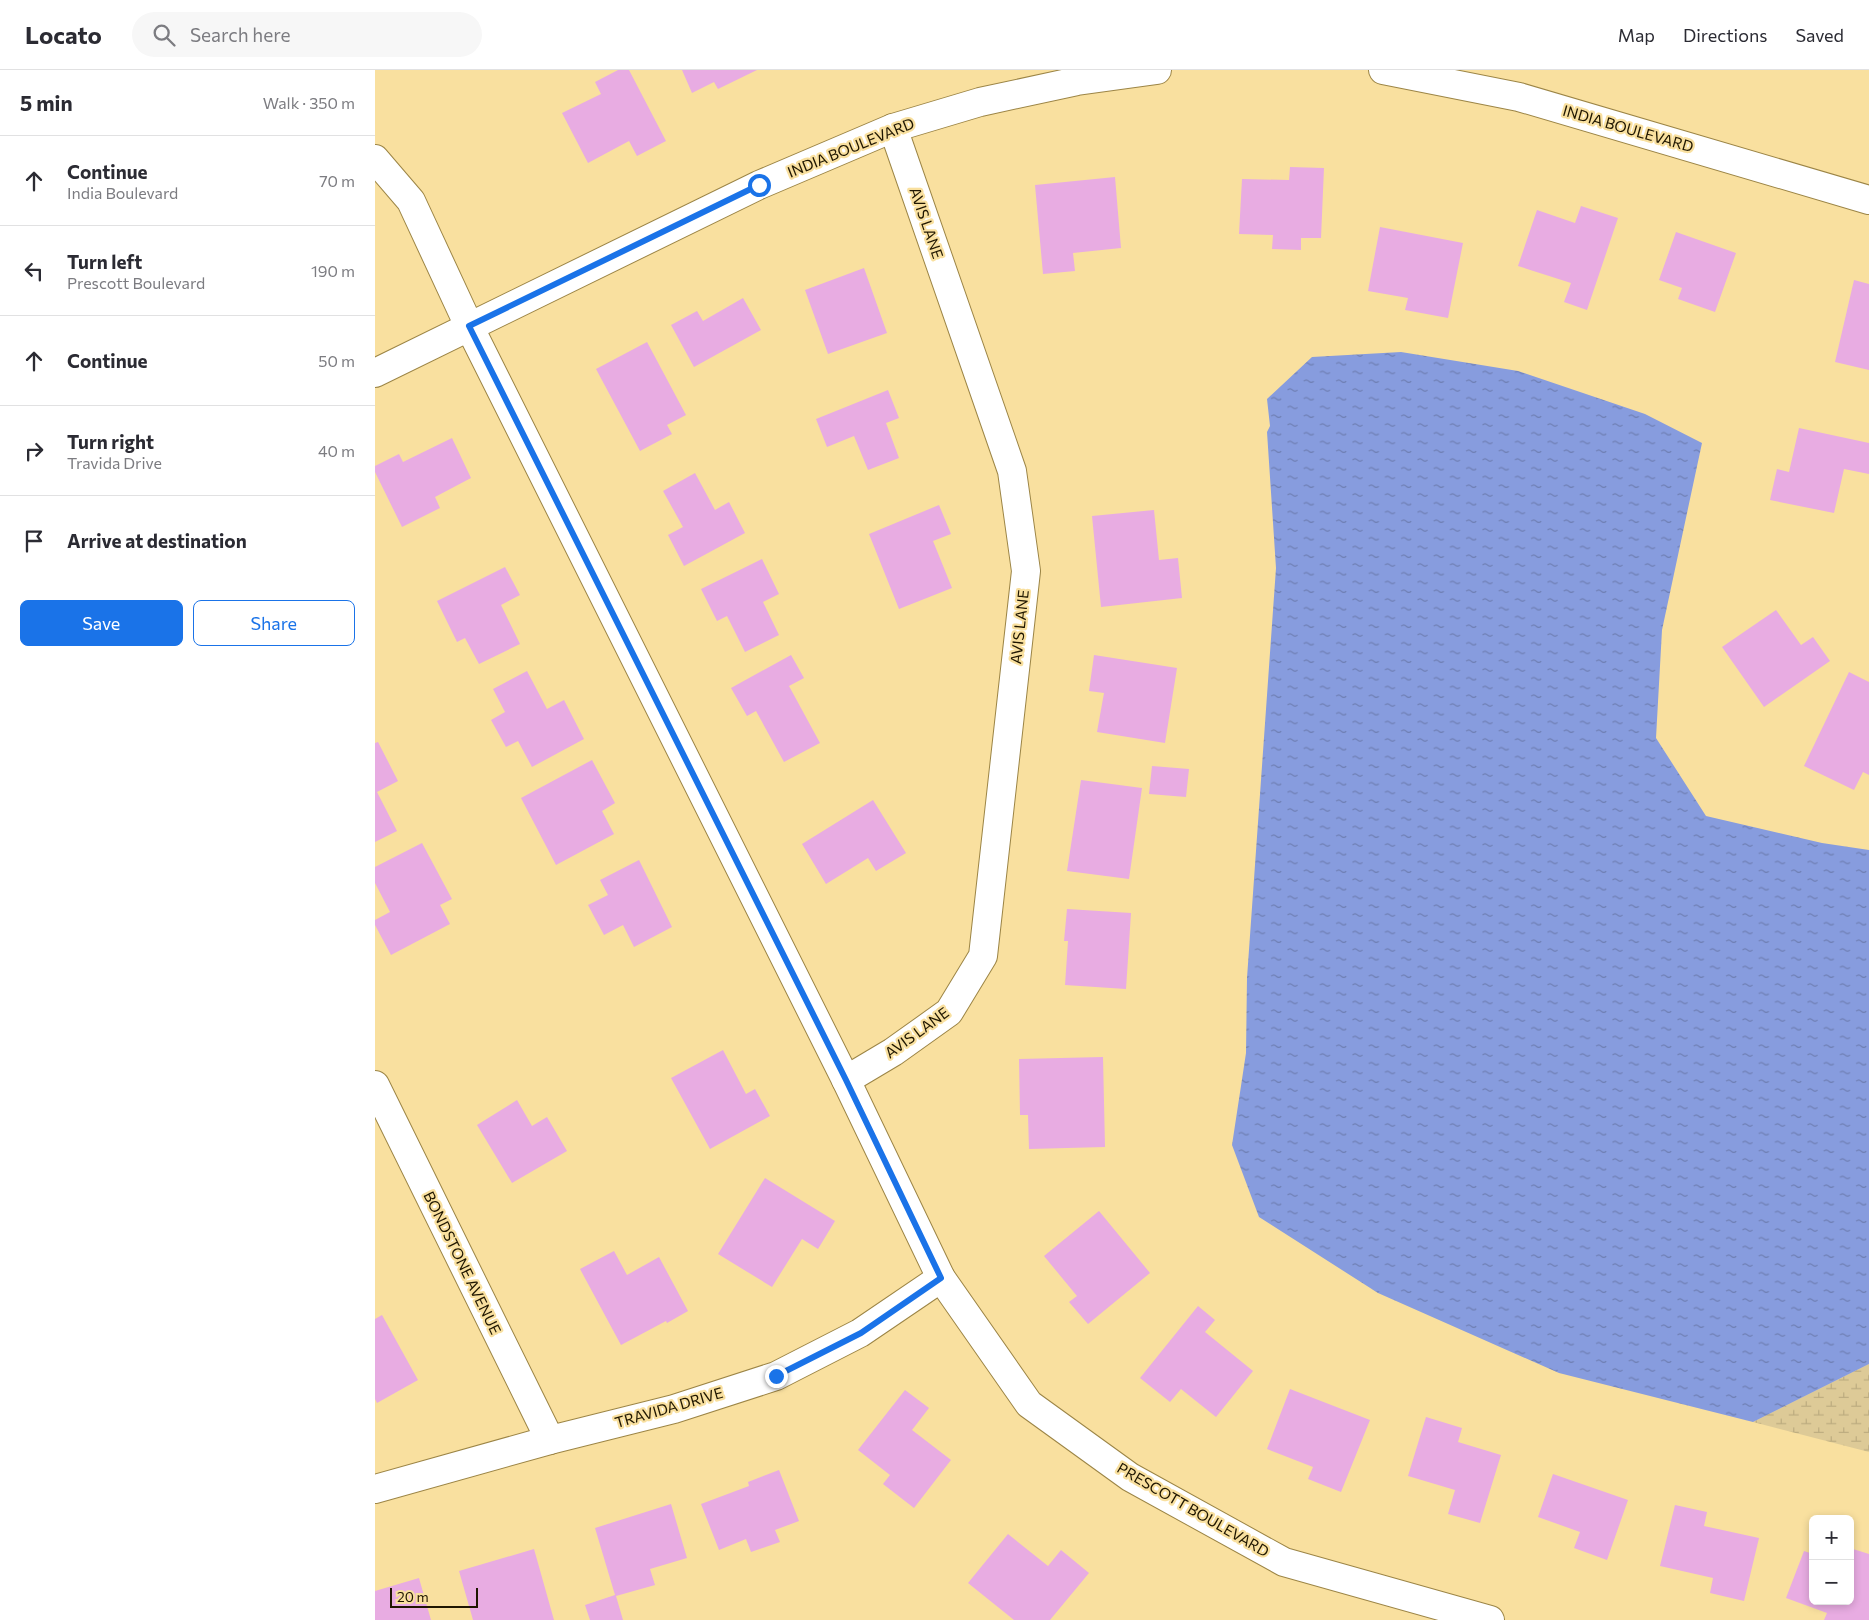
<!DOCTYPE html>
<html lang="en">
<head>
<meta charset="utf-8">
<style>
	body { margin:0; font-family:Commissioner,sans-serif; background:#f7f7f7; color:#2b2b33 }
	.controls { position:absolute; right:15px; bottom:15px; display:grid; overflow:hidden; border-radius:8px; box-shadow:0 2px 8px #0003 }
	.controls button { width:45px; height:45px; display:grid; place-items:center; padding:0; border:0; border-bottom:1px solid #e1e1e2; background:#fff; color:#2b2b33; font:25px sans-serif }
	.scale { position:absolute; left:15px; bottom:12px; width:88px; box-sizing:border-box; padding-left:5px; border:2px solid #1f1600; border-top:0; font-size:14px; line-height:18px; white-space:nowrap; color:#1f1600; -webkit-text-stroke:4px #f9e09f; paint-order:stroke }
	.stop { position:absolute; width:15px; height:15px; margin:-11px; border:4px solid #1a73e8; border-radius:50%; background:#fff }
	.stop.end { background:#1a73e8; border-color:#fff; box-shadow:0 1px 5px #0008 }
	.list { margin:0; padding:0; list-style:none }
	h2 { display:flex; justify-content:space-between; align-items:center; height:65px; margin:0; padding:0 20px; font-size:21px }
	h2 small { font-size:16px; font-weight:400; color:#7c7c81 }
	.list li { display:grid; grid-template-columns:32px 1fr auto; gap:15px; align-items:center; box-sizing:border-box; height:90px; padding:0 20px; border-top:1px solid #e1e1e2 }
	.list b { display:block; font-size:19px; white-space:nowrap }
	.list p { margin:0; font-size:16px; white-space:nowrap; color:#7c7c81 }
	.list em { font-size:16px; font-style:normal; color:#7c7c81 }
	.actions { display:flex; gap:10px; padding:15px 20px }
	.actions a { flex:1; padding:11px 0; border:1px solid #1a73e8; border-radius:8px; text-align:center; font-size:18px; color:#1a73e8 }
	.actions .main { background:#1a73e8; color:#fff }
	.icon { flex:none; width:28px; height:28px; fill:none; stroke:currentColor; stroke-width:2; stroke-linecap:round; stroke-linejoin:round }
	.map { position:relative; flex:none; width:1494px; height:1550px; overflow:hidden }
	header { display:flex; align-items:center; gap:30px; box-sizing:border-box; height:70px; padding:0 25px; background:#fff; border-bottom:1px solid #e1e1e2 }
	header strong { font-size:24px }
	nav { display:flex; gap:28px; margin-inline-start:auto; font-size:18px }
	.search { width:350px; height:45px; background:#f7f7f7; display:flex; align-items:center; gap:12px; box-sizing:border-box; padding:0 18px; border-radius:28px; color:#7c7c81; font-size:19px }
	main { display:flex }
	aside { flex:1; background:#fff }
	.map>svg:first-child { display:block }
	.wetland { fill:url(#wetland-marsh) }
	.water { fill:url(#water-ripples) }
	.building { fill:#e8ace2 }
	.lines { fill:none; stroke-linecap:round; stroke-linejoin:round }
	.minor-casing { stroke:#9c8546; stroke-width:30 }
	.minor { stroke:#fff; stroke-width:28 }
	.route { stroke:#1a73e8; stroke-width:6 }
	.labels { text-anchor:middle; stroke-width:4.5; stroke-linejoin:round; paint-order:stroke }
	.street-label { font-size:15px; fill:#1f1600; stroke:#f9e09f }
</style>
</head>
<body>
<header>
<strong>Locato</strong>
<div class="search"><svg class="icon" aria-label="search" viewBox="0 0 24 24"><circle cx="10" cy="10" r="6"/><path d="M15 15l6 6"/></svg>Search here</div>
<nav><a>Map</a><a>Directions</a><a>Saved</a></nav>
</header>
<main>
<aside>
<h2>5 min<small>Walk · 350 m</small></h2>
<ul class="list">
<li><svg class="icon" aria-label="ahead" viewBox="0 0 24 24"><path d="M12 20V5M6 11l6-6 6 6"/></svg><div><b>Continue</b><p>India Boulevard</p></div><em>70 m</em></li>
<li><svg class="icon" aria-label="left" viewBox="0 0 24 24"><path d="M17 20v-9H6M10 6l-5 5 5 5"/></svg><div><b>Turn left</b><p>Prescott Boulevard</p></div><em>190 m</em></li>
<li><svg class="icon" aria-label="ahead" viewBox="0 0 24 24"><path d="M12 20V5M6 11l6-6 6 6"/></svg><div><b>Continue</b></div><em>50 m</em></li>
<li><svg class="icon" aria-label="right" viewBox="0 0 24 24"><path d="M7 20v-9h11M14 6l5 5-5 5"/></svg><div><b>Turn right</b><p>Travida Drive</p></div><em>40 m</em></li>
<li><svg class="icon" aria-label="arrive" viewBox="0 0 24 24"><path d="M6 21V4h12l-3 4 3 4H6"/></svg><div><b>Arrive at destination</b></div></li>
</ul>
<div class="actions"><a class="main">Save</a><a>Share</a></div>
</aside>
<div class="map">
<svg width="1494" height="1550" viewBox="0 0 1494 1550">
	<defs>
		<pattern id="wetland-marsh" width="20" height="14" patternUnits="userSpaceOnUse" patternTransform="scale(1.25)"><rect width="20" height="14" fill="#ddca97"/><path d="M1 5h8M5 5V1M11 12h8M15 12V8" fill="none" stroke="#bdad80"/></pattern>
		<pattern id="water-ripples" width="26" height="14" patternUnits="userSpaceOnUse" patternTransform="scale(1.25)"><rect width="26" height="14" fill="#879cde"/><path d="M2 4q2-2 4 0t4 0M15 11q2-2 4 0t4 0" fill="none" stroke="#6e7eb2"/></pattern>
	</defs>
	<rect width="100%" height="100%" fill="#f9e09f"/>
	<!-- wetland -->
	<polygon class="wetland" points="1494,1294 1494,1382 1378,1352"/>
	<!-- water -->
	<polygon class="water" points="1026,282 1143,301 1270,344 1327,373 1287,560 1281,668 1331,746 1447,773 1494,780 1494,1294 1378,1352 1184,1303 1003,1223 884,1147 857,1075 871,983 872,908 901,498 892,362 895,356 892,329 937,287"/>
	<!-- building -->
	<g class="building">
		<polygon points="243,0 254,0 291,71 262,86 254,71 213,93 187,43 226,24 220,12"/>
		<polygon points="307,0 382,0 343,19 339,12 317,23"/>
		<polygon points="915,97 949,98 946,168 926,168 926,180 897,179 898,165 864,164 867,109 914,110"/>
		<polygon points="740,107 746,178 698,183 700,201 668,204 660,115"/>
		<polygon points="1206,136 1243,148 1212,240 1189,232 1196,213 1143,196 1162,140 1200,153"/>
		<polygon points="1005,157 1088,173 1073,248 1030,240 1033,228 993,221"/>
		<polygon points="1301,162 1361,183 1340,242 1303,229 1307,218 1284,210"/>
		<polygon points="489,198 512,263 453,284 430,220"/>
		<polygon points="1479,210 1494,214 1494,300 1460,292"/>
		<polygon points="368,228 386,260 319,297 296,255 322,241 328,251"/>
		<polygon points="272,272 311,345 292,355 297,364 265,381 221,299"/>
		<polygon points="513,320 524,348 511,353 524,388 493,400 479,366 452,377 441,349"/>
		<polygon points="1424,358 1494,373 1494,404 1469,399 1459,443 1395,430 1402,399 1414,402"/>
		<polygon points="77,368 96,408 60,427 65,438 27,457 0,402 0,396 24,384 28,392"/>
		<polygon points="320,403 340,440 354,432 370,463 309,496 293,465 308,457 288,421"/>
		<polygon points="564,435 576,464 558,471 577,518 524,539 494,464"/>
		<polygon points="779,440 784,490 803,488 807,528 726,537 717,446"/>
		<polygon points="387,489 404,524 388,532 404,565 370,582 352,546 342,551 326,519"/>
		<polygon points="130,497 145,525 126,535 145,574 104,594 90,568 82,572 62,531"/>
		<polygon points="1401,540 1426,575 1438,567 1455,591 1389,637 1347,577"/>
		<polygon points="416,585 429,608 414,616 445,673 409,692 381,641 372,646 356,618"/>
		<polygon points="719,585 802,598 790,673 722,662 729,623 714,621"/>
		<polygon points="152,601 172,639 189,630 209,669 157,697 143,671 131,677 116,650 130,642 118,619"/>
		<polygon points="1474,602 1494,612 1494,705 1488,702 1479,720 1429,696"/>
		<polygon points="3,672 23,711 2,722 22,761 0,772 0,673"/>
		<polygon points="217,690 240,733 227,741 239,764 181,795 146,728"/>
		<polygon points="777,696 814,699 811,727 774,724"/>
		<polygon points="706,710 767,718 754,809 692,801"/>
		<polygon points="498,730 531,783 501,801 493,788 451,814 427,774"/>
		<polygon points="47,773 77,829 65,835 75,854 16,885 0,855 0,850 15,842 0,813 0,797"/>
		<polygon points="264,790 297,857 259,877 248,855 229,865 213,835 233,825 225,810"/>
		<polygon points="692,839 756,843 751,919 690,915 693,871 689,871"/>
		<polygon points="348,980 371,1024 380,1019 395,1046 335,1079 296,1008"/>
		<polygon points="728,987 730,1077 654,1079 653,1045 645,1045 644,989"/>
		<polygon points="142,1030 157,1056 172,1047 192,1081 137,1113 102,1055"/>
		<polygon points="390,1108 460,1151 443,1179 427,1169 397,1217 343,1184"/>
		<polygon points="724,1141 775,1203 713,1254 694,1232 702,1226 669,1186"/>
		<polygon points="239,1181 252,1205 284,1187 313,1241 292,1253 291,1251 246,1275 205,1199"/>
		<polygon points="823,1236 840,1250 830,1262 878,1301 841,1347 806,1319 795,1332 765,1308"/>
		<polygon points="7,1245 43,1310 2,1333 0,1329 0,1249"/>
		<polygon points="915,1319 995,1350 966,1422 933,1409 938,1397 892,1379"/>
		<polygon points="530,1320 554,1338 537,1360 576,1390 539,1438 508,1414 515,1405 483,1380"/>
		<polygon points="1051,1347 1087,1358 1083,1372 1126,1385 1105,1453 1073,1444 1080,1420 1033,1406"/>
		<polygon points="404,1400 424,1451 400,1460 405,1472 376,1482 371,1469 344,1480 326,1434 374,1416 373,1412"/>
		<polygon points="1178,1404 1253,1430 1232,1490 1199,1478 1205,1462 1163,1447"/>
		<polygon points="296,1434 312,1488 275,1499 280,1515 241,1526 248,1550 215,1550 210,1535 240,1525 220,1458"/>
		<polygon points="1300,1435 1332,1442 1329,1456 1384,1468 1369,1531 1335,1523 1338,1508 1285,1496"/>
		<polygon points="633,1464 673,1496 686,1480 714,1503 675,1550 639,1550 593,1513"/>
		<polygon points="159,1479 179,1550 98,1550 84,1501"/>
		<polygon points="1478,1479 1494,1484 1494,1550 1449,1550 1452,1543 1411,1528 1429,1481 1438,1484 1438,1531 1475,1531 1475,1487"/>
		<polygon points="44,1508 56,1550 0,1550 0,1521"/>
	</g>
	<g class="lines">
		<defs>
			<g id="minor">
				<polyline points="1008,0 1144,27 1494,130"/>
				<polyline points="0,89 36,131 94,256 471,1010 566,1208 654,1334 755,1407 909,1492 1115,1550"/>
				<polyline points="0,303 384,115 518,58 605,32 702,11 782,0"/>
				<polyline points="471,1010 518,982 574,942 608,886 651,501 637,401 518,58"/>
				<polyline points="0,1015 175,1370"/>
				<polyline points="0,1419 175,1370 299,1339 401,1306 485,1263 566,1208"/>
			</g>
		</defs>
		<!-- minor casing -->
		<use href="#minor" class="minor-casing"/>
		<!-- minor -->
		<use href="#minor" class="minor"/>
	</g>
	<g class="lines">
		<!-- route -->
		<polyline class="route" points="384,115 94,256 471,1010 566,1208 486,1263 401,1306"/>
	</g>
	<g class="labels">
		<!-- street labels -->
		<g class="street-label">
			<text transform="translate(1253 59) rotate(16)" y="5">INDIA BOULEVARD</text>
			<text transform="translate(476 78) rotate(-22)" y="5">INDIA BOULEVARD</text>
			<text transform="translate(551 153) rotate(71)" y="5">AVIS LANE</text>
			<text transform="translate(645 557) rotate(-84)" y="5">AVIS LANE</text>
			<text transform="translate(542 963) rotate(-36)" y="5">AVIS LANE</text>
			<text transform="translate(87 1193) rotate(64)" y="5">BONDSTONE AVENUE</text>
			<text transform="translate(294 1338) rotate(-16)" y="5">TRAVIDA DRIVE</text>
			<text transform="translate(818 1440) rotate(30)" y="5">PRESCOTT BOULEVARD</text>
		</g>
	</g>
</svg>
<div class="controls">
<button>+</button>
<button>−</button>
</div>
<div class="scale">20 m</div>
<div class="stop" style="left:384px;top:115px"></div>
<div class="stop end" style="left:401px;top:1306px"></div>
</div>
</main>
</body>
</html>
